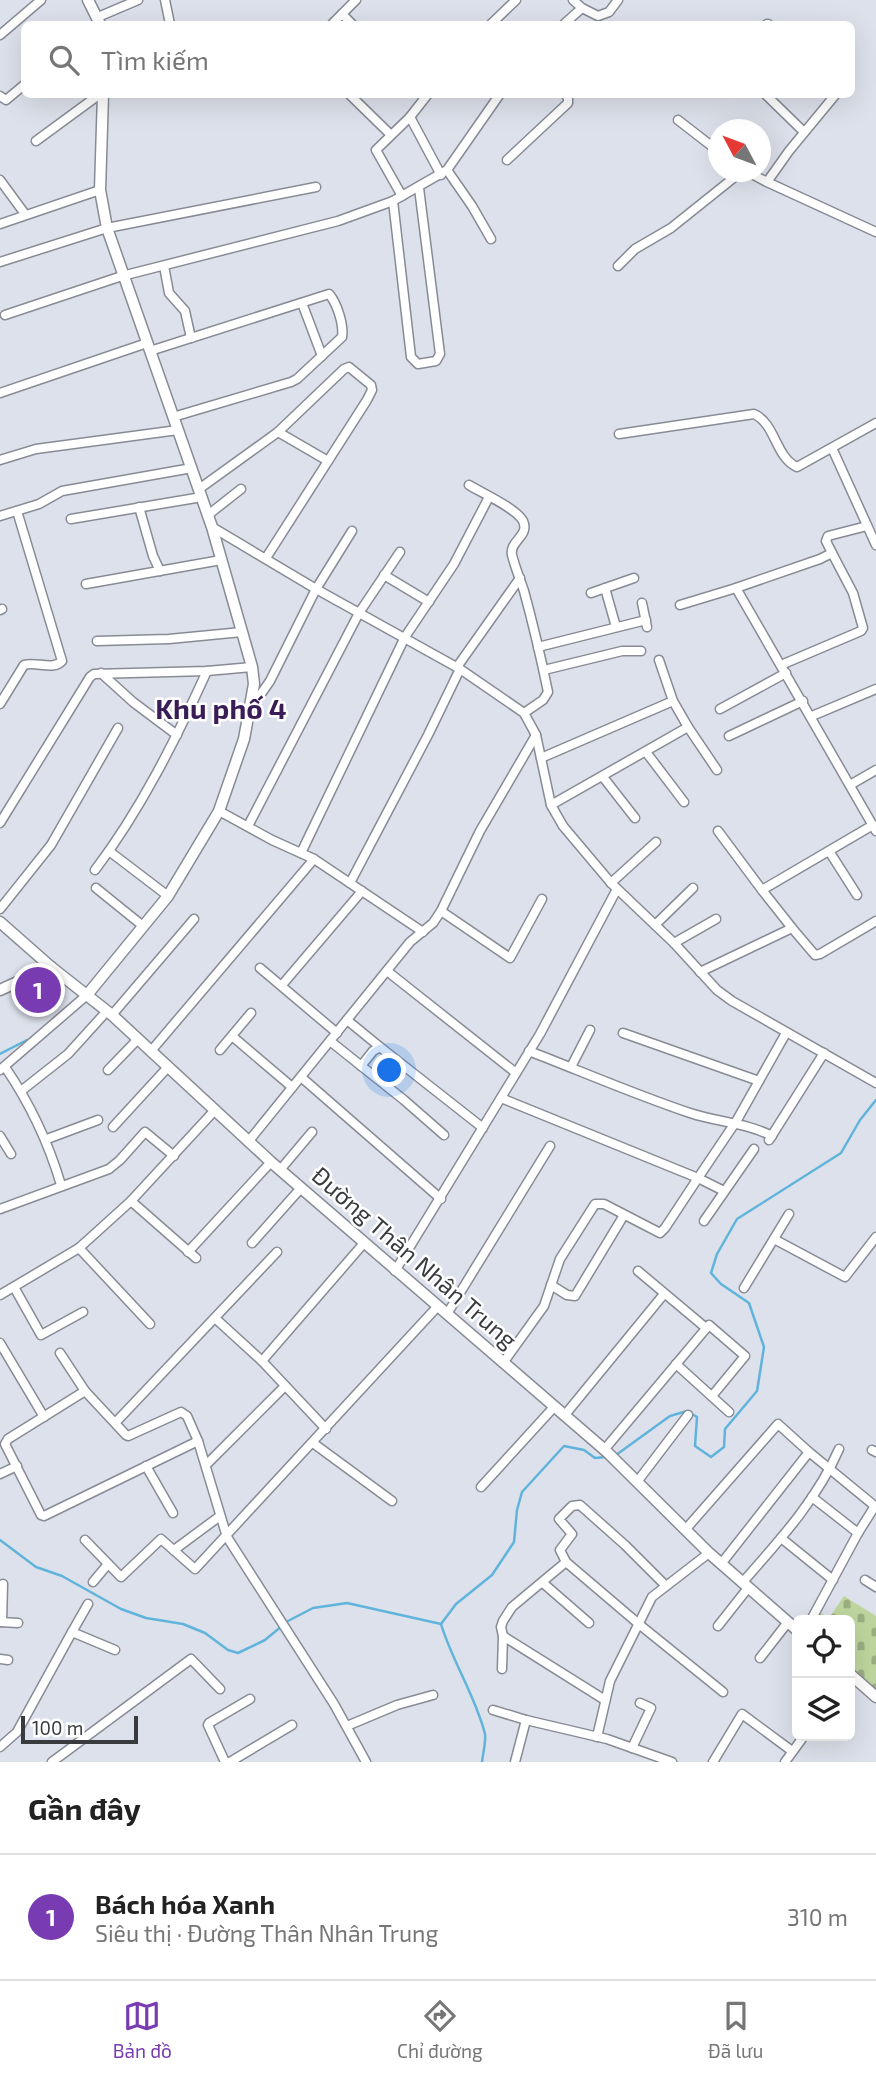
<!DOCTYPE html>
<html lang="vi">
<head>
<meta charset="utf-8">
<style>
	body { margin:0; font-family:"Exo 2",sans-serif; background:#f2f2f2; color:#222 }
	.controls { position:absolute; right:21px; bottom:21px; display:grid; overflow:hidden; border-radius:10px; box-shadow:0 7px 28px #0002 }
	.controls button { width:63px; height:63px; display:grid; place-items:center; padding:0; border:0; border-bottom:2px solid #e0e0e0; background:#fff; color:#222; font:35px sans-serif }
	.compass { position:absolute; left:708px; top:119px; width:63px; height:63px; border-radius:50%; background:#fff; box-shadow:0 7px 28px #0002; rotate:311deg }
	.scale { position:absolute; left:21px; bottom:18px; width:117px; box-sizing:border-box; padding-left:7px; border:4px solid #393b3e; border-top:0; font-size:19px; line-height:24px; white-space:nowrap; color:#393b3e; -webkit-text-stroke:5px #fff; paint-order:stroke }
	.you { position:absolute; left:390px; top:1071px; width:24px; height:24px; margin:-18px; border:5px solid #fff; border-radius:50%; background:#1a73e8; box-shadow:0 0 0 10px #1a73e833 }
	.badge { display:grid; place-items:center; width:46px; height:46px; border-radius:50%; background:#783bb1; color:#fff; font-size:23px; font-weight:700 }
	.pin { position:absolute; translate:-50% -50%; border:4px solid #fff; box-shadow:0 2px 7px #0006 }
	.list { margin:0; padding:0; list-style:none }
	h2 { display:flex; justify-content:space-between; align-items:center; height:91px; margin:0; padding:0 28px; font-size:30px }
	h2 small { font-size:23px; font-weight:400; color:#767676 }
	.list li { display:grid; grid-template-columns:46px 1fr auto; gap:21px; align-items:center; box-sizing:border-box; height:126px; padding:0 28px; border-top:2px solid #e0e0e0 }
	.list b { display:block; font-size:26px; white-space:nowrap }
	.list p { margin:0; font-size:23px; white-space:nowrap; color:#767676 }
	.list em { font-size:23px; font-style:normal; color:#767676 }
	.icon { flex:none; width:38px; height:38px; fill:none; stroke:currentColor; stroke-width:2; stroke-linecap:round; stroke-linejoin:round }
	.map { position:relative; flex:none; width:876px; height:1762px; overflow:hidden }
	.search { position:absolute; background:#fff; box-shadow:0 7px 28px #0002; left:21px; right:21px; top:21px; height:77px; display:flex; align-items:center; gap:18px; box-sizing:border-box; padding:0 24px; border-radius:10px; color:#767676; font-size:26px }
	.sheet { height:217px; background:#fff }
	nav { display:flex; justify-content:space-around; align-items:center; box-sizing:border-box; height:98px; border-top:2px solid #e0e0e0; background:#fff; font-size:19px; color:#767676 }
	nav a { display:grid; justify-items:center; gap:4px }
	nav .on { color:#783bb1 }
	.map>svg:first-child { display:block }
	.commercial { fill:#e8d2c5 }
	.cemetery { fill:url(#cemetery-stones) }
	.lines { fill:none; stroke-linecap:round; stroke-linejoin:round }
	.stream { stroke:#60b4db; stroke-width:2.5 }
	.minor-casing { stroke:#878b94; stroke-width:11 }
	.tertiary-casing { stroke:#878b94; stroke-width:13 }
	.minor { stroke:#fff; stroke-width:8 }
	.tertiary { stroke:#fff; stroke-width:10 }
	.labels { text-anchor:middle; stroke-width:5; stroke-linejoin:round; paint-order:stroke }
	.street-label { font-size:24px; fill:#393b3e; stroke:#fff }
	.quarter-label { font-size:28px; font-weight:bold; fill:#3a1d56; stroke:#fff }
</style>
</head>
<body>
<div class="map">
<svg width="876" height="1762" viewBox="0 0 876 1762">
	<defs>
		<pattern id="cemetery-stones" width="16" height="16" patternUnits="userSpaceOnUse" patternTransform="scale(1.75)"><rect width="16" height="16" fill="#bed69e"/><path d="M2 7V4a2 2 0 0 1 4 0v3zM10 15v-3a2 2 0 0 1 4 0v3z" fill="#9baf82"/></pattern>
	</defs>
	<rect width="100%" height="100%" fill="#dde1eb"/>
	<!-- commercial -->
	<polygon class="commercial" points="50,972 57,986 49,990 52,998 33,1007 23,984"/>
	<!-- cemetery -->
	<polygon class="cemetery" points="844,1596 876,1616 876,1691 850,1668 850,1620 814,1620 818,1611 829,1618"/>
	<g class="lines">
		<!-- stream -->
		<g class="stream">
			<polyline points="0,1054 27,1040"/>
			<polyline points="616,1455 670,1416 687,1411 697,1417 695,1446 711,1457 724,1447 725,1429 757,1391 764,1347 749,1303 721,1284 711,1273 717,1254 737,1219 841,1153 860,1120 876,1100"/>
			<polyline points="0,1540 36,1567 62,1576 121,1609 146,1618 183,1624 205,1633 228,1650 238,1653 265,1640 288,1621 313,1608 347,1603 441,1624"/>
			<path d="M482 1762C483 1753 486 1742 485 1734 476 1697 452 1661 441 1624L456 1604 492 1575 514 1542 517 1510 522 1492 564 1446 584 1450 595 1458 606 1457"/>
		</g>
		<defs>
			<g id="minor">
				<polyline points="165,0 170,24"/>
				<polyline points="573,0 582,8 598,16 609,12 618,0"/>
				<polyline points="342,14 352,24"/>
				<polyline points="98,17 138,0"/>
				<polyline points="332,24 356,0"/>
				<polyline points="491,24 516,0"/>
				<polyline points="564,24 582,8"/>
				<polyline points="767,24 768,24"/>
				<polyline points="0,35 41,0"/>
				<polyline points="349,94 391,135"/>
				<polyline points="765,94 804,132"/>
				<polyline points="0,96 6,100 24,85"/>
				<polyline points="410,117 441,175"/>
				<polyline points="678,120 718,151"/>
				<polyline points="36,141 100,94"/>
				<polyline points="507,160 568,103 568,98 565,94"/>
				<polyline points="447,170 472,206 491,239"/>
				<polyline points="748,172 767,182 789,151 836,94"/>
				<polyline points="0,180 25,214"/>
				<polyline points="767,182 876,232"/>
				<polyline points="402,196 376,150 410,117 428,94"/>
				<polyline points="393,201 411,357 418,364 436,361 440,354 419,188"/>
				<polyline points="0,224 100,190"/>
				<polyline points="0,262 107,228 316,187"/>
				<polyline points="164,266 169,293 185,311 191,338"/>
				<polyline points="618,266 635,249 671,228 741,172"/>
				<polyline points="302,303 322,356"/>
				<polyline points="5,315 122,276 338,221 393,201 447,170 500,94"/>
				<path d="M150 351 329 294C337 303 344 325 342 337L297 379 291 382 173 417"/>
				<polyline points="0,393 147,343"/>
				<polyline points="278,432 328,461"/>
				<path d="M619 434 754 414C776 424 775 457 797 467L876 423"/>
				<polyline points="832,448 876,545"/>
				<polyline points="0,460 36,449 178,430"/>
				<path d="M469 485C482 493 516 508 523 521 530 536 509 541 512 555 515 567 520 579 524 591 533 624 541 658 548 692L543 700 524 713"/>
				<polyline points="199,489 278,432 344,369 349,367 371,385 372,390 367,400 266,558"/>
				<polyline points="139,507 153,556 160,571"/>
				<polyline points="208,515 241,489"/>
				<polyline points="0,516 39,504 62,491 192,468"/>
				<polyline points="71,519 202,497"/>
				<polyline points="212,527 316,589 460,669 524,713 536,735 551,805 563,826 611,883 674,943 717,990 732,1001 876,1083"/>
				<polyline points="384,575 429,602"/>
				<polyline points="86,584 221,560"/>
				<polyline points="605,588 616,627"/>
				<polyline points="736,588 876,831"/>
				<polyline points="591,593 634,578"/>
				<polyline points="642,603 647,627"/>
				<polyline points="680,605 736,588 820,559 832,553 826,541 828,536 867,526"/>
				<polyline points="0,610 2,609"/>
				<polyline points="97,641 169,639 242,632"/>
				<polyline points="538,647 646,620"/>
				<polyline points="659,660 673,701 688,727 717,770"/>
				<polyline points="781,665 861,631 863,628 853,593 832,553"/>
				<polyline points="457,667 520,578"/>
				<polyline points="544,670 622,651 641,651"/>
				<polyline points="101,673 133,702 177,735"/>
				<path d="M0 704 24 665C36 661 53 671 62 661L17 511"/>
				<polyline points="251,708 270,681 316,589 352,531"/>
				<polyline points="720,709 786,673"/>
				<polyline points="812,716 876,689"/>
				<polyline points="729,736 803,701"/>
				<polyline points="646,752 684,802"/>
				<polyline points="541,758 673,701"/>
				<polyline points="603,777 635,818"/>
				<polyline points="850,785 876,770"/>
				<polyline points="551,805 688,727"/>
				<polyline points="219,811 272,840 314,859 423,932"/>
				<polyline points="0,823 90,677 94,674 207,671 252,667"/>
				<polyline points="248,826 359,613 400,552"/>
				<polyline points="718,831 762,890"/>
				<polyline points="109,851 168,896"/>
				<polyline points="829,851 857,895"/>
				<polyline points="301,853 405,637 454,564 489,497"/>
				<path d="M95 870C140 811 176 739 207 671"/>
				<polyline points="350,883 428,735 460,669"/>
				<polyline points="611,883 656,842"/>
				<polyline points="96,888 143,926"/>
				<polyline points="0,909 51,845 118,728"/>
				<polyline points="441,911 510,958 542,899"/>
				<polyline points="655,925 693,888"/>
				<polyline points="792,928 815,955 820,954 876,921"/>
				<polyline points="674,943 716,919"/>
				<polyline points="260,968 337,1033"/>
				<polyline points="387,971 516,1073"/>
				<polyline points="700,972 792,928 762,890 873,825"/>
				<polyline points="282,985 362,891"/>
				<polyline points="112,1015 194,919"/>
				<polyline points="347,1020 380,1047"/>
				<polyline points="623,1033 759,1081"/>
				<polyline points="232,1036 292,1087"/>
				<polyline points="330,1041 404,1100 444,1135"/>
				<polyline points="220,1050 251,1013"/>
				<polyline points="151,1051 314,859"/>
				<path d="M529 1051C583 1072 636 1095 690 1113 717 1122 747 1123 772 1136"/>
				<polyline points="361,1066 373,1051 380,1047 483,1128"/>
				<path d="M5 1067C31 1105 48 1141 61 1185"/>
				<polyline points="571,1067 590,1030"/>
				<polyline points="0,1070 87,995"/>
				<polyline points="108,1070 138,1039"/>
				<polyline points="301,1077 441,1199"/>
				<polyline points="21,1091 68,1054 107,1011"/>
				<polyline points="501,1098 698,1178 737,1120 786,1033"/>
				<polyline points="113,1127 168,1067"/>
				<polyline points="0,1136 11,1154"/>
				<polyline points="47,1139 98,1120"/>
				<polyline points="769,1140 824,1053"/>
				<polyline points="248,1142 410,942 433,923 441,911 480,831 536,735"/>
				<polyline points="280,1170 312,1132"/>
				<polyline points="131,1201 196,1258"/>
				<polyline points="0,1209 109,1169 120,1160 145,1132 174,1156"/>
				<polyline points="704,1221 754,1149"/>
				<polyline points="774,1239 845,1277 876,1237"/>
				<polyline points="252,1243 301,1188"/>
				<polyline points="79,1248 150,1324"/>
				<polyline points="188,1252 271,1162"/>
				<polyline points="395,1271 540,1034 617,889"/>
				<polyline points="638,1271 706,1328"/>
				<polyline points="551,1285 567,1295 575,1296 624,1215"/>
				<polyline points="14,1287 41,1335 83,1312"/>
				<polyline points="744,1288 789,1214"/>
				<polyline points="0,1295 79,1248 131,1201 215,1110"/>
				<polyline points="447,1314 550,1146"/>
				<polyline points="216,1319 262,1361 326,1429"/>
				<polyline points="0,1343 44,1417"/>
				<polyline points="60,1353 85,1391 126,1435 128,1436 181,1412 187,1416 198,1441 227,1537 334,1704 366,1762"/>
				<polyline points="262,1361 364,1243"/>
				<polyline points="503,1363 544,1306 560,1259 595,1204 604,1204 660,1233 665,1228 698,1178 724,1191"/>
				<polyline points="676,1364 729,1412"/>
				<polyline points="85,1391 8,1439 5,1444 41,1515 44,1516 198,1441"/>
				<polyline points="564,1416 664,1294"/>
				<polyline points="116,1422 277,1252"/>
				<polyline points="313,1443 392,1501"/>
				<polyline points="604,1450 709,1325 745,1356 712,1396"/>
				<polyline points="872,1450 876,1452"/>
				<polyline points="809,1452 876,1507"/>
				<polyline points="206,1465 285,1386"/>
				<polyline points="146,1466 173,1513"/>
				<polyline points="0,1474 17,1466"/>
				<polyline points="637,1482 688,1415"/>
				<polyline points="481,1487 554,1407"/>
				<polyline points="812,1497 858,1533"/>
				<polyline points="685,1530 778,1424 809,1452 721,1564"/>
				<polyline points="781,1538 833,1580"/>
				<polyline points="85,1540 121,1577 161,1539 195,1569 438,1306"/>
				<polyline points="174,1550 220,1516"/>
				<polyline points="865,1580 876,1587"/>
				<polyline points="93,1582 108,1564"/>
				<polyline points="543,1583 589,1623"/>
				<path d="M742 1583C778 1542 817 1500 839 1449"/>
				<polyline points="666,1586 625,1545 580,1505 572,1506 559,1519 572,1534 560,1550 566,1562 640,1625 723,1692"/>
				<polyline points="811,1620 858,1533 875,1506"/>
				<polyline points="0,1622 18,1623"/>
				<polyline points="2,1622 3,1584"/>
				<polyline points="718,1626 748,1588"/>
				<polyline points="72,1632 88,1604"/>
				<polyline points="503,1636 605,1700"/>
				<polyline points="760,1658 788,1622"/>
				<polyline points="0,1659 8,1660"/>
				<polyline points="502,1669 503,1636 501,1627 503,1621 512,1607 566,1562"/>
				<polyline points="493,1710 526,1720 607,1739 672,1762"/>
				<polyline points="347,1726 397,1705 433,1695"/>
				<polyline points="597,1737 610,1681 652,1597 709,1553"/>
				<polyline points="0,1747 17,1732 72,1632 115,1650"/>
				<polyline points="632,1748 651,1708 640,1703"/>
				<polyline points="52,1762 191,1659 220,1689"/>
				<polyline points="225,1762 208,1725 209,1723 250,1699"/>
				<polyline points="230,1762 292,1725"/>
				<polyline points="515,1762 526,1720"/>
				<polyline points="713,1762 742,1714 792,1751"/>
				<polyline points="785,1762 804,1736"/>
			</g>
			<g id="tertiary">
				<polyline points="88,0 100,24"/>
				<polyline points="0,922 51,967 112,1015 271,1162 606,1451 709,1553 797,1630"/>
				<polyline points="0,990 51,967"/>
				<polyline points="87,995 168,896 219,811 244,739 254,684 252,667 212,527 107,228 100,190 103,94"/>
				<polyline points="850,1674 876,1697"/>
			</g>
		</defs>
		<!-- minor casing -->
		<use href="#minor" class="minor-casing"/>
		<!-- tertiary casing -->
		<use href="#tertiary" class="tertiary-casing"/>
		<!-- minor -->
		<use href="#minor" class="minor"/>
		<!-- tertiary -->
		<use href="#tertiary" class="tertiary"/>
	</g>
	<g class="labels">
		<!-- street labels -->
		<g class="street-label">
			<text transform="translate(414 1258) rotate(41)" y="8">Đường Thân Nhân Trung</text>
		</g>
		<!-- quarter labels -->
		<g class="quarter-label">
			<text x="221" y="719">Khu phố 4</text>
		</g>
	</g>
</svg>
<div class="controls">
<button><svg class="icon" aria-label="locate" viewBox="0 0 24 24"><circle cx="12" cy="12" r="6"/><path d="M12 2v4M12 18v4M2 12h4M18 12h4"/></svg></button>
<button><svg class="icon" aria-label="layers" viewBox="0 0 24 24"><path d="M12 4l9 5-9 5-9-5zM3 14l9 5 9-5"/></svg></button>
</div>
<svg class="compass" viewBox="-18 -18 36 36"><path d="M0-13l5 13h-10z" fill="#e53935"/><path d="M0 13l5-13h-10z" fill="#767676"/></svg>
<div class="scale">100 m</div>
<div class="you"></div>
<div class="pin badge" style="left:38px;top:990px">1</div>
<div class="search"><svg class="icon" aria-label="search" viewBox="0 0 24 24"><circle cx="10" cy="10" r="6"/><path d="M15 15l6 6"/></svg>Tìm kiếm</div>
</div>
<section class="sheet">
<h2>Gần đây<small></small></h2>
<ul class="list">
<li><span class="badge">1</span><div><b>Bách hóa Xanh</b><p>Siêu thị · Đường Thân Nhân Trung</p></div><em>310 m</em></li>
</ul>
</section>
<nav>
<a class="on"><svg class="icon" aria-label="map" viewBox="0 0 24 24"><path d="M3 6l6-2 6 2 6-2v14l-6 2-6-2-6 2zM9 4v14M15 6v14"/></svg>Bản đồ</a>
<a><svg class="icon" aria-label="directions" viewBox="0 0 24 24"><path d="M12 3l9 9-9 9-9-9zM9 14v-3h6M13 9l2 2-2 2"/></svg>Chỉ đường</a>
<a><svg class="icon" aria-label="saved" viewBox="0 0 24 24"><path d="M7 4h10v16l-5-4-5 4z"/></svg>Đã lưu</a>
</nav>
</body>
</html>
